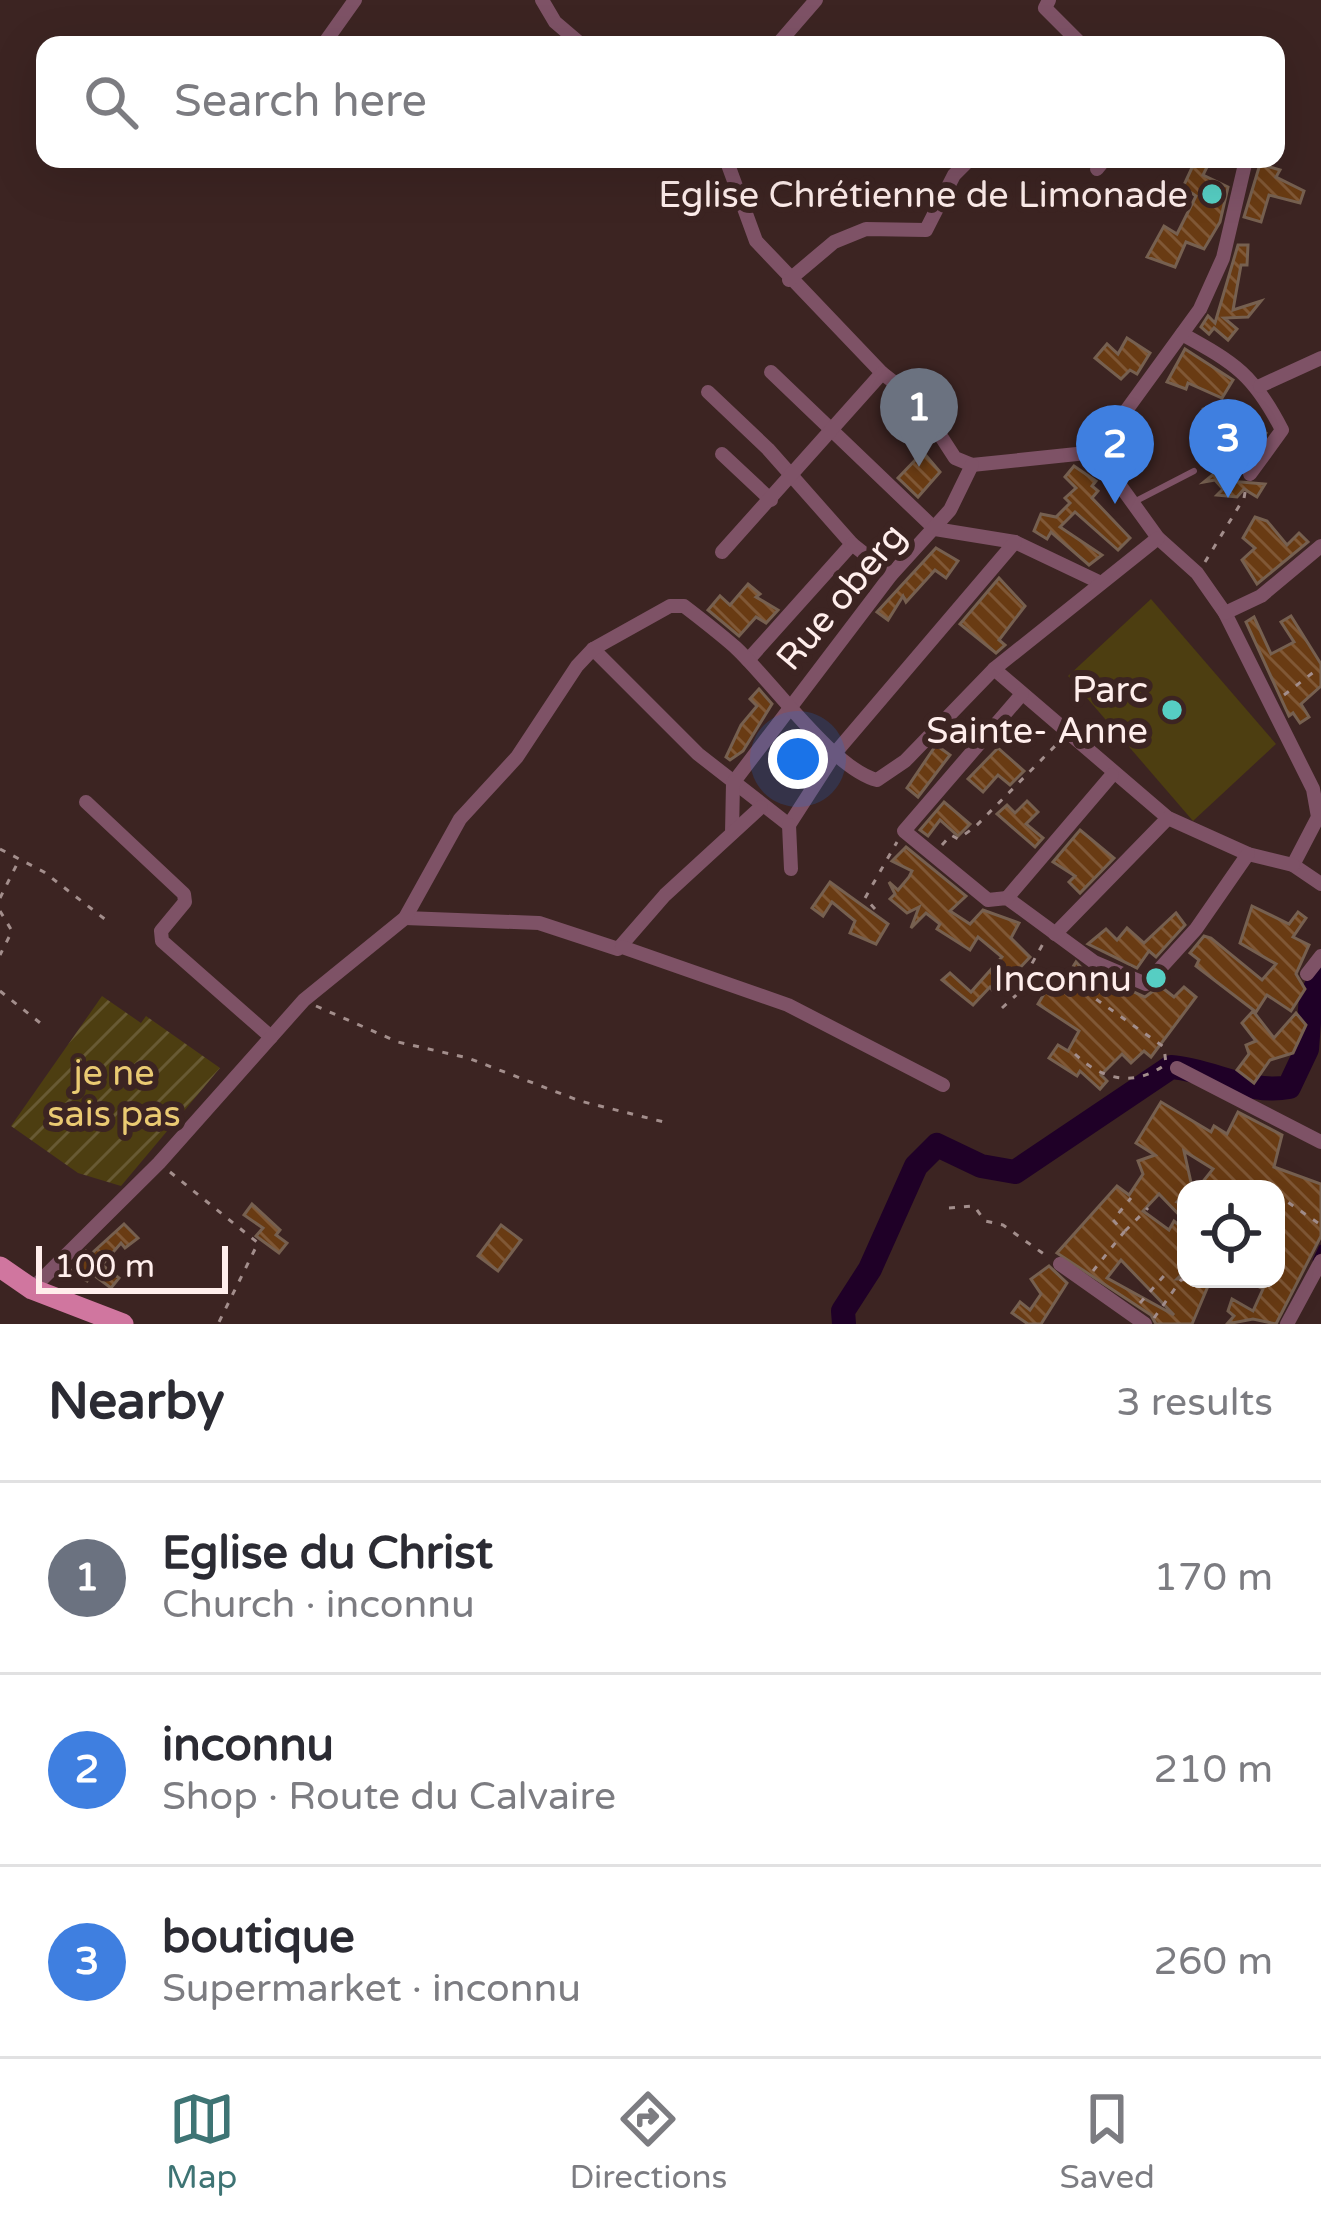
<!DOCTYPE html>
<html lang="en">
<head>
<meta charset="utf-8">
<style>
	body { margin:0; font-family:"Varela Round",sans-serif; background:#f7f7f7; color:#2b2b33 }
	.controls { position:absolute; right:36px; bottom:36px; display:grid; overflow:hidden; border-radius:24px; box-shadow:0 12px 48px #0002 }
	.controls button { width:108px; height:108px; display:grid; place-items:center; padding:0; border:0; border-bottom:3px solid #e1e1e2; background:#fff; color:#2b2b33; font:60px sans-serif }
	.scale { position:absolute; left:36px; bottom:30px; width:192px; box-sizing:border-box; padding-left:12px; border:6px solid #ffeeec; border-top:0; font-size:33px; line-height:42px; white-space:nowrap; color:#ffeeec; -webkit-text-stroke:9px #3c2422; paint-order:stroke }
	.you { position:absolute; left:798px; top:759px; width:42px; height:42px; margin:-30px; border:9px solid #fff; border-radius:50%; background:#1a73e8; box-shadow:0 0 0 18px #1a73e833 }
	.badge { display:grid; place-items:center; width:78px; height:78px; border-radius:50%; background:#3e7474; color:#fff; font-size:39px; font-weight:700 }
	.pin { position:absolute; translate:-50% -99px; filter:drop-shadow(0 3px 6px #0008) }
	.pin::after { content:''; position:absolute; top:63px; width:42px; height:36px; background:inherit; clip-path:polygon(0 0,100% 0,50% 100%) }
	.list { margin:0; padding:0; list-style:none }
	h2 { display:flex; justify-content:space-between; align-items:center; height:156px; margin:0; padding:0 48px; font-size:51px }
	h2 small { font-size:39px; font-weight:400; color:#7c7c81 }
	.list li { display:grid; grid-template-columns:78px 1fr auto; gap:36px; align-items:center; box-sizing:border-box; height:192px; padding:0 48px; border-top:3px solid #e1e1e2 }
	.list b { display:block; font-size:45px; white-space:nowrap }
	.list p { margin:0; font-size:39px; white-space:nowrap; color:#7c7c81 }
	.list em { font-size:39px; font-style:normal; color:#7c7c81 }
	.icon { flex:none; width:66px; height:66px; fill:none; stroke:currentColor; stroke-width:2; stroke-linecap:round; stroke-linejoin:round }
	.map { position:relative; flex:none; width:1321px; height:1324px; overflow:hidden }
	.search { position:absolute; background:#fff; box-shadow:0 12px 48px #0002; left:36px; right:36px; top:36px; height:132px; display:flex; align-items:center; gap:30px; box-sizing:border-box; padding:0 42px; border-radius:24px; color:#7c7c81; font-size:45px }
	.sheet { height:732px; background:#fff }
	nav { display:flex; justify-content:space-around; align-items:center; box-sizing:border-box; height:168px; border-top:3px solid #e1e1e2; background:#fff; font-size:33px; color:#7c7c81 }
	nav a { display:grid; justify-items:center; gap:6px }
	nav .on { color:#3e7474 }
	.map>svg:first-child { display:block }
	.garden { fill:url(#garden-furrows) }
	.pitch { fill:#4d3e11 }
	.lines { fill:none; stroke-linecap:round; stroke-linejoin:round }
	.stream { stroke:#1f0027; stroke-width:4.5 }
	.river { stroke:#1f0027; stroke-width:24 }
	.building { fill:url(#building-back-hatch); stroke:#766050; stroke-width:3; fill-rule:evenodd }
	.path { stroke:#a38e8c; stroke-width:3; stroke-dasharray:6 9; stroke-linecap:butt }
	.lane { stroke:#7e5266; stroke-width:6 }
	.street { stroke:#7e5266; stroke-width:14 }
	.primary { stroke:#d0769f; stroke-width:21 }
	.poi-dot { fill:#56cec3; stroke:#3c2422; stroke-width:4.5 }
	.labels { text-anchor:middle; stroke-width:12; stroke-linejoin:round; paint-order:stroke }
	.poi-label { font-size:36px; fill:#ffeeec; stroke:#3c2422; text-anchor:end }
	.street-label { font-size:36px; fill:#ffeeec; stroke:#3c2422 }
	.park-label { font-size:36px; fill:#eaca72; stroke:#3c2422 }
</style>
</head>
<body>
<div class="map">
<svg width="1321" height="1324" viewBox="0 0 1321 1324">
	<defs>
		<pattern id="garden-furrows" width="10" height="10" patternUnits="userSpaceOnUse" patternTransform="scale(3)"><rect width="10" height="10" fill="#4d3e11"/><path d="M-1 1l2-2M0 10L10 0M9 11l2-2" fill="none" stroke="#685a34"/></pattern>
		<pattern id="building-back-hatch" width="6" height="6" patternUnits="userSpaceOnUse" patternTransform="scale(3)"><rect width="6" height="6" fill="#693b13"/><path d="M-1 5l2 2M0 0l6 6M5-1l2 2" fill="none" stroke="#805836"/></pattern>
	</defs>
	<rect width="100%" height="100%" fill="#3c2422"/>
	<!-- garden -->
	<polygon class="garden" points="102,996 141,1023 146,1016 220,1068 121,1186 78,1173 11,1126"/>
	<!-- pitch -->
	<polygon class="pitch" points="1151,599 1276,744 1193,821 1068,676"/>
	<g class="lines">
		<!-- stream -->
		<polyline class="stream" points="1315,1260 1321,1247"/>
		<!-- river -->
		<path class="river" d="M844 1324 843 1311 870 1269 916 1166 937 1145 981 1166 1015 1172 1171 1067C1212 1070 1249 1095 1289 1087L1307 1049 1311 996 1321 977"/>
	</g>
	<!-- building -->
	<g class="building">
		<polygon points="1196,159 1211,159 1203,175 1228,187 1220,222 1204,249 1186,242 1175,267 1147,257 1164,226 1177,234 1196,196 1183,187"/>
		<polygon points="1260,164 1280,170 1276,177 1304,191 1300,203 1269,195 1261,222 1244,217"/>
		<polygon points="1238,245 1248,245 1247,265 1241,265 1233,310 1261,301 1248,317 1224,318 1237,329 1228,340 1214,328 1209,334 1201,327 1208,316 1215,323"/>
		<polygon points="1127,338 1150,353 1137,374 1130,370 1121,379 1095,358 1107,344 1118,354"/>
		<polygon points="1185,349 1233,380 1222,398 1188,383 1186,389 1167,382"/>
		<polygon points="1225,402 1266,433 1239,475 1217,480 1265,484 1257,497 1244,489 1237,497 1217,495 1223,489 1215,480 1204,482 1215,473 1208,466 1217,458 1225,467 1248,436 1222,418 1217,428 1202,421 1203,409"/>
		<polygon points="923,452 940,472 918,497 898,478"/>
		<polygon points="1074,466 1096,481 1092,486 1098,491 1092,498 1130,538 1118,550 1075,512 1060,527 1102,555 1089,565 1051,532 1047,539 1034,531 1041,514 1056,517 1070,503 1065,498 1076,488 1065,477"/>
		<polygon points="1255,517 1267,521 1287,545 1299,533 1308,542 1257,584 1242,560 1255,548 1243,538"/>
		<polygon points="936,548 958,561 946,578 935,570 906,602 903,596 888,620 877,612"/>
		<polygon points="999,578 1025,606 999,640 1005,645 996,653 960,624"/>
		<polygon points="748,584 760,594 756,597 778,610 766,623 756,617 739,636 708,610 720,596 730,605"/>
		<polygon points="1291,616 1321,664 1321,686 1301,704 1309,717 1300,723 1293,713 1289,716 1246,622 1254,617 1271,654 1294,642 1281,622"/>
		<polygon points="759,689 772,704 743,751 730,760 726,757 741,725 757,706 750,699"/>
		<polygon points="936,745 950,755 918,797 907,788"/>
		<polygon points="998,748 1024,771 1010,785 998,775 983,792 968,779"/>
		<polygon points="1027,801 1038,812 1026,824 1043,838 1035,847 997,814 1007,805 1015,813"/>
		<polygon points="944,802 970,824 958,836 940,820 928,836 920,830"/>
		<polygon points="1080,830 1114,858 1080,893 1069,882 1075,876 1053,862"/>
		<polygon points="906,847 966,896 950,911 970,924 983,910 1019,923 1011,938 1030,957 1016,972 1023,979 1011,990 1002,984 993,991 990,987 973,1005 942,980 950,973 971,992 1002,957 978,937 970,950 937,929 940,924 926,913 911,928 919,907 907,913 890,899 895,894 889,882 898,890 909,877 912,871 892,861"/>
		<polygon points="830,882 888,924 876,944 850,933 855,921 832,902 823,916 812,908"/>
		<polygon points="1252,906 1289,924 1298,912 1306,918 1293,937 1309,945 1296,974 1305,989 1291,1011 1267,995 1256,1012 1196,966 1199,960 1190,953 1204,936 1211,938 1262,980 1276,964 1240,943"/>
		<polygon points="1176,913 1185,925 1156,957 1149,951 1137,968 1088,944 1106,929 1117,940 1127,928 1144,943"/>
		<polygon points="1076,962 1102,990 1112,982 1145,997 1160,986 1174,997 1184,987 1196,997 1151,1057 1144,1051 1131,1063 1122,1054 1101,1075 1107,1081 1100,1089 1080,1071 1077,1076 1049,1058 1058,1045 1068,1051 1079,1031 1038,1004 1057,972 1066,978"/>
		<polygon points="1253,1011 1274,1038 1296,1013 1306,1025 1293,1053 1270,1060 1254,1083 1237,1070 1249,1054 1246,1045 1256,1041 1242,1023"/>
		<path d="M1161 1102 1211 1132 1214 1126 1227 1134 1238 1112 1282 1135 1274 1167 1321 1184V1236L1276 1324 1253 1319 1227 1324 1234 1316 1228 1311 1232 1299 1253 1311 1263 1289 1244 1279H1276V1189H1197L1213 1169 1184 1151 1192 1187 1177 1202 1186 1206V1222L1159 1194 1143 1211 1169 1230 1174 1221 1186 1231V1270L1177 1279H1211L1192 1324H1156L1151 1315 1057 1253 1117 1186 1129 1195 1143 1174 1138 1161 1155 1155 1136 1143ZM1121 1260 1174 1315 1107 1278Z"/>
		<polygon points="252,1204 280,1230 276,1235 287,1243 279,1253 256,1236 263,1228 244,1215"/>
		<polygon points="124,1224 138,1238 125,1248 121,1243 102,1265 119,1278 111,1288 91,1273 87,1281 71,1272 86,1251 91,1254"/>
		<polygon points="501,1225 521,1240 498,1271 478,1256"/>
		<polygon points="1049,1266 1067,1283 1041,1324 1028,1324 1012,1313 1020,1302 1030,1310 1041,1294 1031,1279"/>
	</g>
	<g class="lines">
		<!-- path -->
		<g class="path">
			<polyline points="1205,562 1244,498 1246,487"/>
			<polyline points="1284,695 1315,671"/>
			<polyline points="942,845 951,835 958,839 975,827 1060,741"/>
			<polyline points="0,849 44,872 106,920"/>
			<polyline points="0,898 18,862"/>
			<polyline points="875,909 865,898 897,842"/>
			<polyline points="0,911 12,931 0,955"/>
			<polyline points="0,991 44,1026"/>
			<polyline points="316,1006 398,1042 468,1058 580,1101 664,1122"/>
			<polyline points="1002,1008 1034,979 1030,967 1044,942"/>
			<path d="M1075 1054C1103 1081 1135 1087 1166 1064L1164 1047 1093 997 1103 979"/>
			<polyline points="170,1172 258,1243 218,1324"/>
			<polyline points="1252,1185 1263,1189"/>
			<polyline points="1276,1194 1321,1225"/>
			<polyline points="949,1208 974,1206 985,1221 1003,1225 1048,1257"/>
			<polyline points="1125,1231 1148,1208"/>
			<polyline points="1093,1271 1124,1232 1113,1220 1131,1198"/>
			<polyline points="1140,1303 1169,1270"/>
			<polyline points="1154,1318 1181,1280 1188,1279"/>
		</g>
		<!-- lane -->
		<polyline class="lane" points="1134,502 1194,471"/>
		<!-- street -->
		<g class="street">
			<polyline points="542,0 555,22 582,45"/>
			<polyline points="1049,0 1045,8 1082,45"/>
			<polyline points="323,45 355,0"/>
			<polyline points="777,45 816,0"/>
			<polyline points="726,159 756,241 882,373 918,401 955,458 972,465 1096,452"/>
			<polyline points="1097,169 1105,159"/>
			<polyline points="789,280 834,242 866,229 926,230 954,175 970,159"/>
			<path d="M1182 334C1235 363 1254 375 1282 430L1250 474"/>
			<polyline points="771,372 935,529 1015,542 1099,582"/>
			<polyline points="1260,386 1321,358"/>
			<polyline points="708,392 768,449 852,544 748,660"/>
			<polyline points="1096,452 1158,538 1197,573 1225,613 1313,789 1318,817 1293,865 1321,884"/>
			<polyline points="1096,452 1200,309 1223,258 1245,164 1242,159"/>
			<polyline points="722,454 771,500"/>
			<polyline points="852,544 891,575"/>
			<polyline points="722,552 882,373"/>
			<polyline points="1225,613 1261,596 1321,546"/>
			<polyline points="593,649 698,754 789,825 836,752 1015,542"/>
			<polyline points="994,669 1168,818 1248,854 1293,865"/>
			<polyline points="1022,694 904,831 988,900 1007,898 1094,962 1146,984 1196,929 1248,854"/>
			<polyline points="86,802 184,894 185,902 161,931 162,941 271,1037"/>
			<polyline points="789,825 791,869"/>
			<polyline points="732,833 733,783 891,575 950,510 972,465"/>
			<polyline points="1007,898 1112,775"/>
			<polyline points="405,918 539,923 618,949 665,895 761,807"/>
			<polyline points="1055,934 1168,818"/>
			<polyline points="622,947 788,1005 943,1085"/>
			<polyline points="1307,974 1321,956"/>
			<polyline points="1177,1068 1321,1142"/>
			<polyline points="1060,1264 1145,1324"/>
			<path d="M32 1289 159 1163 304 1000 405 918 460 819 517 757 577 666 593 649 670 606H684C701 619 719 633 735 647 771 680 833 769 877 780L905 761 994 669 1158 538"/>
			<polyline points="1287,1324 1321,1261"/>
		</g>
		<!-- primary -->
		<polyline class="primary" points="0,1267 32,1289 123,1324"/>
	</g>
	<!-- markers -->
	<g class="poi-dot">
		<circle cx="1212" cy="194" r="12"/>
		<circle cx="1172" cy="710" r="12"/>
		<circle cx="1156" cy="978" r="12"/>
	</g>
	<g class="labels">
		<!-- poi labels -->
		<g class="poi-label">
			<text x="1188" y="207">Eglise Chrétienne de Limonade</text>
			<text x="1148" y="702">Parc<tspan x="1148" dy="41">Sainte- Anne</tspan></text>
			<text x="1132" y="991">Inconnu</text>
		</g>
		<!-- street labels -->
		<g class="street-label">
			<text transform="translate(840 596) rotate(-50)" y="13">Rue oberg</text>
		</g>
		<!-- park labels -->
		<g class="park-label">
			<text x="114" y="1085">je ne<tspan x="114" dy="41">sais pas</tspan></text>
		</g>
	</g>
</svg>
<div class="controls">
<button><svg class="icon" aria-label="locate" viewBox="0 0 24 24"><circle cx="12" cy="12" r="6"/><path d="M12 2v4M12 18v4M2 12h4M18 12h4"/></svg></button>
</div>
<div class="scale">100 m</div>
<div class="you"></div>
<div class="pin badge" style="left:919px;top:467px;background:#6b7280">1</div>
<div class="pin badge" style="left:1115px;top:504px;background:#3f7fe0">2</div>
<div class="pin badge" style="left:1228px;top:498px;background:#3f7fe0">3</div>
<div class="search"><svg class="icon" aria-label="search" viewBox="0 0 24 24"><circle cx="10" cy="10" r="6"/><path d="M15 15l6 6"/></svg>Search here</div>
</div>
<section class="sheet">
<h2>Nearby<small>3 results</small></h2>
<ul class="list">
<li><span class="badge" style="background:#6b7280">1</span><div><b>Eglise du Christ</b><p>Church · inconnu</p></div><em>170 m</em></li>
<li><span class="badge" style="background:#3f7fe0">2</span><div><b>inconnu</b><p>Shop · Route du Calvaire</p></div><em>210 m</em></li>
<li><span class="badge" style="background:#3f7fe0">3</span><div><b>boutique</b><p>Supermarket · inconnu</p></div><em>260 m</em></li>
</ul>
</section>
<nav>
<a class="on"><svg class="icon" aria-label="map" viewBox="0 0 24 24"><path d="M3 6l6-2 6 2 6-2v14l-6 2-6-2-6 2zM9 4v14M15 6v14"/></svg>Map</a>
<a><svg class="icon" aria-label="directions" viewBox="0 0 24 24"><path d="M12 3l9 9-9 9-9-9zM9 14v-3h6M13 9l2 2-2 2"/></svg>Directions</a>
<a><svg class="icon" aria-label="saved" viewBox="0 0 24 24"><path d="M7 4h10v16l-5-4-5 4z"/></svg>Saved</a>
</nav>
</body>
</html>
